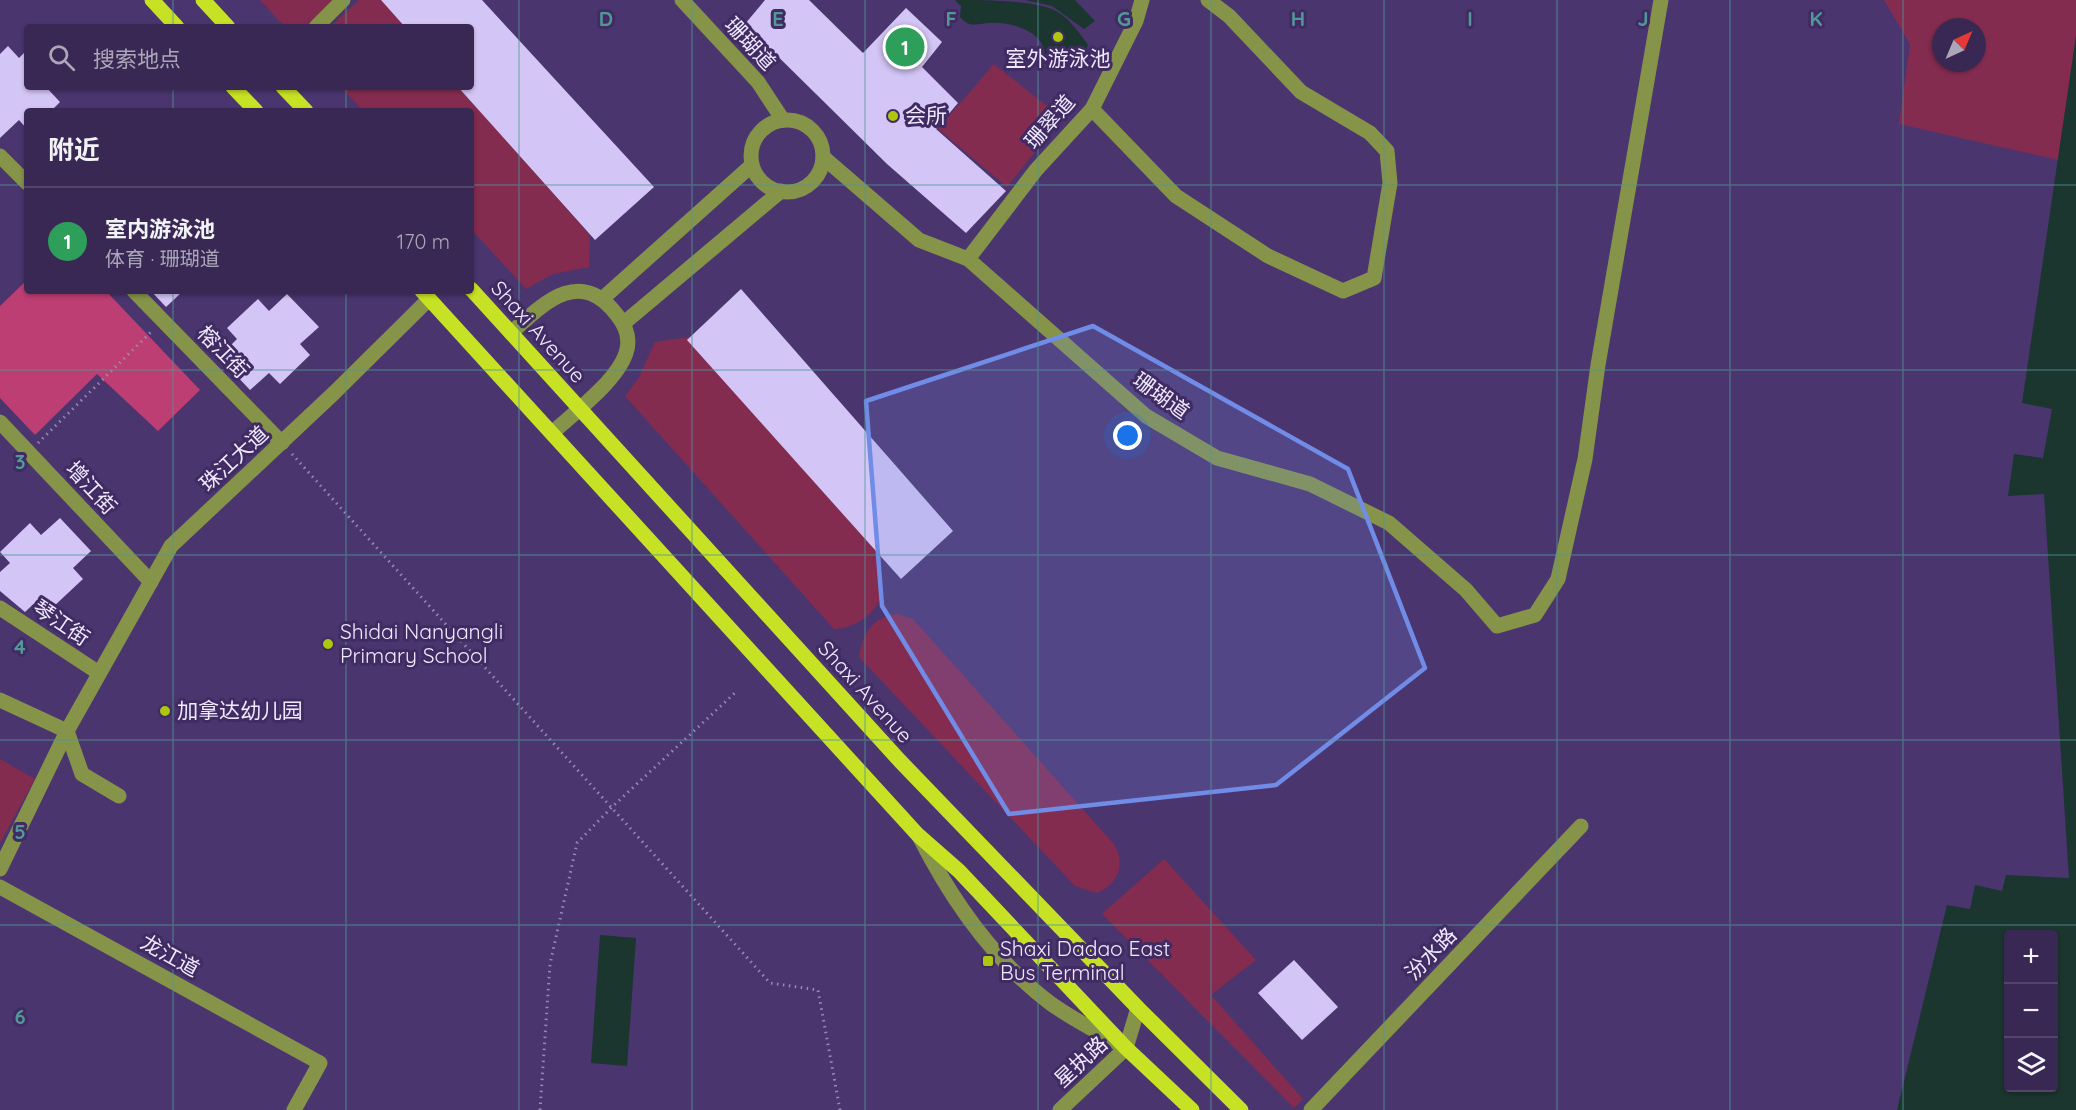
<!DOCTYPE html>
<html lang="zh">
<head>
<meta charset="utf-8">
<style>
	body { margin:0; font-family:Quicksand,"Noto Sans SC",sans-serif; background:#43345d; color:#f1f3f6 }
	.controls { position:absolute; right:18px; bottom:18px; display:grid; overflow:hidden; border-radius:6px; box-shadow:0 2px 4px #0004 }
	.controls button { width:54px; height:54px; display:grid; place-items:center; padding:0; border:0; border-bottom:2px solid #52446a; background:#382853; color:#f1f3f6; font:30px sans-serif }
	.compass { position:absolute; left:1932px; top:18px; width:54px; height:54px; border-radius:50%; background:#382853; box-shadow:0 2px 4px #0004; rotate:44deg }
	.you { position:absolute; left:1128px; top:436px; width:21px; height:21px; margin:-15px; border:4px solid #fff; border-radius:50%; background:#1a73e8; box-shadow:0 0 0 9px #1a73e833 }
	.badge { display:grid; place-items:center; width:39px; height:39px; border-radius:50%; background:#adc60f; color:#fff; font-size:20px; font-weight:700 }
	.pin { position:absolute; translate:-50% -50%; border:3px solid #fff; box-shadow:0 2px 6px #0006 }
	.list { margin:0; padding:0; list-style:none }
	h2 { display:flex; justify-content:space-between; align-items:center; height:78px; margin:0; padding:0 24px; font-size:26px }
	h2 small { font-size:20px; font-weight:400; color:#aba6b8 }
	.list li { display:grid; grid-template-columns:39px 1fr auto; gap:18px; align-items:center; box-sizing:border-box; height:108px; padding:0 24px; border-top:2px solid #52446a }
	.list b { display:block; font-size:22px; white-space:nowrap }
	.list p { margin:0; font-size:20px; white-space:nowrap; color:#aba6b8 }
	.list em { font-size:20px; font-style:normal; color:#aba6b8 }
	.icon { flex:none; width:33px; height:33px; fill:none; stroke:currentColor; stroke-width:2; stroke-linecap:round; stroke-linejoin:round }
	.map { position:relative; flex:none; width:2076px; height:1110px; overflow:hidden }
	.search { position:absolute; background:#382853; box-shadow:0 2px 4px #0004; left:24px; top:24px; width:450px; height:66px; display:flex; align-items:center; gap:15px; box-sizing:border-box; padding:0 21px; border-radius:6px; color:#aba6b8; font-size:22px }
	.panel { position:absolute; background:#382853; box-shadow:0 2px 4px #0004; left:24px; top:108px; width:450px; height:186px; border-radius:6px }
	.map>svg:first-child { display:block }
	.green { fill:#842c50; fill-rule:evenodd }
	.forest { fill:#bd3e73 }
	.water { fill:#1b352f; fill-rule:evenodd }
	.building { fill:#d3c5f5 }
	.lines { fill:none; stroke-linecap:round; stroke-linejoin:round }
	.path { stroke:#988bb3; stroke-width:3; stroke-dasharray:1.5 4.5; stroke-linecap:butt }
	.minor { stroke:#859448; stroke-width:15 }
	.major { stroke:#c7e224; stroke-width:15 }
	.marked { fill:#718ce7; fill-opacity:0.2; stroke:#718ce7; stroke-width:4.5; stroke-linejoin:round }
	.grid { fill:none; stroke:#529899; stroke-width:1.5; stroke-opacity:0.55 }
	.poi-dot { fill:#adc60f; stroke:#402b63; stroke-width:2 }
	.labels { text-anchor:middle; stroke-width:6; stroke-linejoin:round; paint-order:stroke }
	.street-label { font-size:21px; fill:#efe9fe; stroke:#402b63 }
	.poi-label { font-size:21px; fill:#efe9fe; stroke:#402b63; text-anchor:start }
	.grid-label { font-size:20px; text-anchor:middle; font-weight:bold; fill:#529899; stroke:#402b63; stroke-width:6; stroke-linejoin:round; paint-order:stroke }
</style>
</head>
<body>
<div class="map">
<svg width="2076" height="1110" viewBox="0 0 2076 1110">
	<rect width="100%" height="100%" fill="#4a356f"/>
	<!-- green -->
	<g class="green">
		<polygon points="260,0 335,0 306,27 285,27"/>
		<polygon points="359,0 382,0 405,27 330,27"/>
		<path d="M1884 0H2076V36L2058 160 1899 124 1910 44ZM1941 27H1977V63H1941Z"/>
		<polygon points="994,64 1062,118 1007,187 938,129"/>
		<polygon points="341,87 459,87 590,235 589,267 553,274 526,289 471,229 471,111 363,111"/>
		<path d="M689 337 884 551C878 566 883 575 882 589 881 612 854 629 834 629L625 396 638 379 655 342Z"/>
		<path d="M898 614 913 619 1113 843C1127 862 1118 886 1096 893L1075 886 859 657C862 634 873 616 898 614Z"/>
		<polygon points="0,759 35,779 0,843"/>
		<polygon points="1164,859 1256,960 1211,995 1303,1099 1294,1108 1102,914"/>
	</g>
	<!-- forest -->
	<polygon class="forest" points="27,280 27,291 106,291 200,390 158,431 97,374 35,435 0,398 0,306"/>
	<!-- water -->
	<g class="water">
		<path d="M955 0C984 0 1026 0 1052 9 1068 16 1078 31 1088 45L1083 55 1061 72 1047 69C1046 62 1046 52 1043 46 1035 28 1006 21 989 23 975 24 970 28 960 17L961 6Z"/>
		<polygon points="1025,0 1075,0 1095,21 1084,29 1052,6"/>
		<path d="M2076 36V1110H1897L1947 905 1970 909 1975 885 2002 891 2006 875 2069 878 2044 494 2008 496 2014 454 2043 458 2052 409 2022 403ZM2008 934H2054V1088H2008Z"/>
		<polygon points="600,935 636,938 627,1066 591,1063"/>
	</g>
	<!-- building -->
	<g class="building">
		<polygon points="381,0 482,0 654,187 595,240 458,87 471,87 471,27 405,27"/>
		<polygon points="765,0 809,0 863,53 906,8 942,42 922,67 958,103 936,129 1006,191 966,233 887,164 745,24"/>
		<polygon points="8,46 19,58 27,50 27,87 46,87 60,102 51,111 27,111 27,129 19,120 0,138 0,54"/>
		<polygon points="741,289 953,531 901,579 687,340"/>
		<polygon points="151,291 183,291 166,307"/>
		<polygon points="287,294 319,327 300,344 310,355 280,384 269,373 250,390 219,357 237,339 227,328 258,299 269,311"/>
		<polygon points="60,518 91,551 73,568 83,579 52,608 41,597 25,612 0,591 0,572 10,563 0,552 30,523 41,535"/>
		<polygon points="1294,960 1338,1007 1302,1040 1258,993"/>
	</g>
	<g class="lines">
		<!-- path -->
		<g class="path">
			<polyline points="38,443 151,332"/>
			<polyline points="292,454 770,983 818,990 840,1110"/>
			<polyline points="540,1110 550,964 577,843 612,807 737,691"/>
		</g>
		<!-- minor -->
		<g class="minor">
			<polyline points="682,0 758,82 783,120"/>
			<polyline points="316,27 343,0"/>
			<polyline points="1092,109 1176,196 1268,256 1343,291 1374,278 1390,183 1387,151 1370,133 1301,92 1229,16 1208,0"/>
			<circle cx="787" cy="156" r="36"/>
			<polyline points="0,156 27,183"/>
			<polyline points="823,157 919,240 968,259 1146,416 1217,458 1310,484 1389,523 1466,590 1497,626 1535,615 1558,579 1585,459 1598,365 1661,0"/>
			<polyline points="968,259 1036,170 1092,109 1136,21 1142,0"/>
			<polyline points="134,291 282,443"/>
			<polyline points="602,299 752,165"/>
			<polyline points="624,323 781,191"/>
			<path d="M511 333C544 303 580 266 617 315 626 326 631 338 626 353 617 381 574 413 552 433"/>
			<polyline points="0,422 151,582"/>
			<polyline points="0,608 99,673"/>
			<polyline points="0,700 67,731"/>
			<polyline points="67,731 82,774 119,796"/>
			<path d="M919 836C951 899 993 960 1050 1003 1072 1019 1098 1032 1121 1045"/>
			<polyline points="0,869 67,731 171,546 334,393 429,299"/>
			<polyline points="0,887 320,1063 294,1110"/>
			<polyline points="1060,1110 1126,1048 1138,1008"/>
			<polyline points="1311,1110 1581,826"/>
		</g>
		<!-- major -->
		<g class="major">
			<polyline points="152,0 177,27"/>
			<polyline points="203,0 228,27"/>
			<polyline points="233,87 256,111"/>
			<polyline points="283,87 306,111"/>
			<polyline points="471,289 900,761 1138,1008 1241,1110"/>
			<polyline points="422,291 918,835 959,871 1126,1048 1192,1110"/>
		</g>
	</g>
	<!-- marked area -->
	<path class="marked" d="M1093 326 1348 469 1425 668 1276 785 1009 814 882 606 866 401Z"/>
	<!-- grid -->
	<path class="grid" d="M173 0V27M346 0V27M519 0V1110M692 0V1110M865 0V1110M1038 0V1110M1211 0V1110M1384 0V1110M1557 0V1110M1730 0V1110M1903 0V1110M173 87V111M346 87V111M0 185H27M471 185H2076M173 291V1110M346 291V1110M0 370H2076M0 555H2076M0 740H2076M0 925H2076"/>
	<!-- markers -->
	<g class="poi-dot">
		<circle cx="1058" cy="37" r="6"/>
		<circle cx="893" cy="116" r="6"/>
		<circle cx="328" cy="644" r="6"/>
		<circle cx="165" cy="711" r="6"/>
		<rect x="982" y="955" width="12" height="12" rx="3"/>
	</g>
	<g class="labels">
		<!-- street labels -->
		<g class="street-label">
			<text transform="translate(750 44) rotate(47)" y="7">珊瑚道</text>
			<text transform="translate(1050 122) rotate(-49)" y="7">珊翠道</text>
			<text transform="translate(538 332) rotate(48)" y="7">Shaxi Avenue</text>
			<text transform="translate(223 352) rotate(46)" y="7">榕江街</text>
			<text transform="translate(1161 396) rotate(36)" y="7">珊瑚道</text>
			<text transform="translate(234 459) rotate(-43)" y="7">珠江大道</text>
			<text transform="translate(91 488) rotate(47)" y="7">增江街</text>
			<text transform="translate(61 623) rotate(34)" y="7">琴江街</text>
			<text transform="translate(865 692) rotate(48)" y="7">Shaxi Avenue</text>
			<text transform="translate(1431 954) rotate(-46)" y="7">汾水路</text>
			<text transform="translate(170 956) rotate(29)" y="7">龙江道</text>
			<text transform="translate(1081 1062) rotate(-43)" y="7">星执路</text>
		</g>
		<!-- poi labels -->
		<g class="poi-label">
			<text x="1058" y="66" text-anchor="middle">室外游泳池</text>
			<text x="905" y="123">会所</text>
			<text x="340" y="639">Shidai Nanyangli<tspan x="340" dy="24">Primary School</tspan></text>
			<text x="177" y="718">加拿达幼儿园</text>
			<text x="1000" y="956">Shaxi Dadao East<tspan x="1000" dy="24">Bus Terminal</tspan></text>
		</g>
	</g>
	<g class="grid-label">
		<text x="606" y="26">D</text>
		<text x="778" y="26">E</text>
		<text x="951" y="26">F</text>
		<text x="1124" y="26">G</text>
		<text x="1298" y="26">H</text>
		<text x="1470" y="26">I</text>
		<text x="1643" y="26">J</text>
		<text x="1816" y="26">K</text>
		<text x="20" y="469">3</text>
		<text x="20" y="654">4</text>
		<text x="20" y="839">5</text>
		<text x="20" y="1024">6</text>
	</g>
</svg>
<div class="controls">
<button>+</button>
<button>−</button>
<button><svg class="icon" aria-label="layers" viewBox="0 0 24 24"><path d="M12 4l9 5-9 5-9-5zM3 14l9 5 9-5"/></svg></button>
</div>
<svg class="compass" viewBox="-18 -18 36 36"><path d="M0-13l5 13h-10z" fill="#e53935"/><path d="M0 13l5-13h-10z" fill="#aba6b8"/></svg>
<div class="you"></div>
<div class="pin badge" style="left:905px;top:47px;background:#2e9e5b">1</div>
<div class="search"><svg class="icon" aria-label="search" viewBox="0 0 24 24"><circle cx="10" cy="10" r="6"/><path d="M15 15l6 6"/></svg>搜索地点</div>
<section class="panel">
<h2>附近<small></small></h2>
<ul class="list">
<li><span class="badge" style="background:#2e9e5b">1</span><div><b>室内游泳池</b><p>体育 · 珊瑚道</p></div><em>170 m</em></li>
</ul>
</section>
</div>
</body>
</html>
